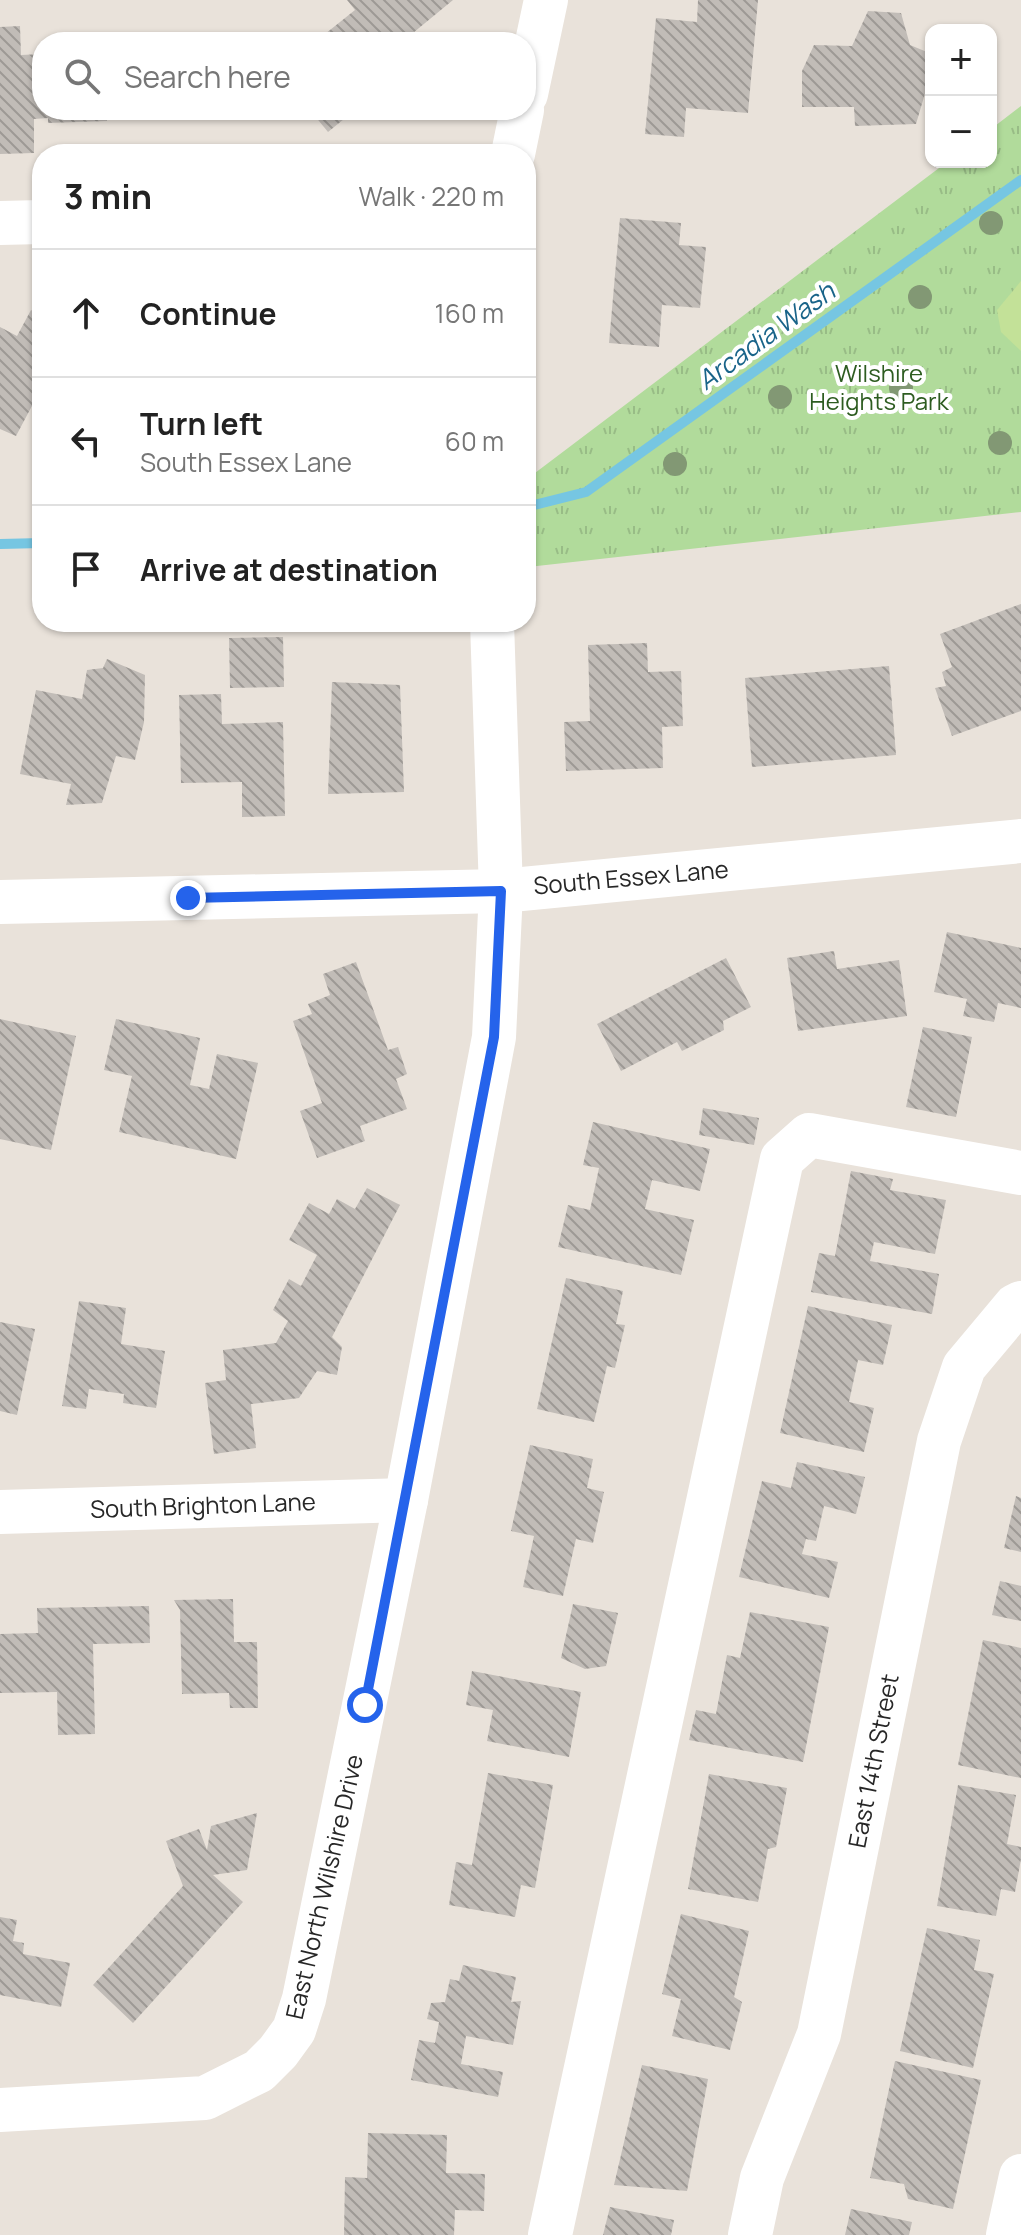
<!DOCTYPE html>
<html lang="en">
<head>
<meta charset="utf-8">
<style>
	body { margin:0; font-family:Manrope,sans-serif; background:#f2f2f2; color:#222 }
	.controls { position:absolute; right:24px; top:24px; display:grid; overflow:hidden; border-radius:16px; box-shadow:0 2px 6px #0004 }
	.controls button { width:72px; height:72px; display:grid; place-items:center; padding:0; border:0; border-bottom:2px solid #e0e0e0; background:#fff; color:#222; font:40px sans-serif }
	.stop { position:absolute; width:24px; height:24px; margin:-18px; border:6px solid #2563eb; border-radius:50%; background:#fff }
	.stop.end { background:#2563eb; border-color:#fff; box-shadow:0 2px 8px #0008 }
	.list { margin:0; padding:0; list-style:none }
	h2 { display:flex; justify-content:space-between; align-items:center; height:104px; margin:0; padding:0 32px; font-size:34px }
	h2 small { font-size:26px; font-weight:400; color:#767676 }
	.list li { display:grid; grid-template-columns:52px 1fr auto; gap:24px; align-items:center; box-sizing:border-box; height:128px; padding:0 32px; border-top:2px solid #e0e0e0 }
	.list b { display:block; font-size:30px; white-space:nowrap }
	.list p { margin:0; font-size:26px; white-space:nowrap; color:#767676 }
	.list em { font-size:26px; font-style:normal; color:#767676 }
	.icon { flex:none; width:44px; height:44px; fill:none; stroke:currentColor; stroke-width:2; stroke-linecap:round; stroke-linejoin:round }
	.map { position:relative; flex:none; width:1021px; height:2235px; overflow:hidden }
	.search { position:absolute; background:#fff; box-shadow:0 2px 6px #0004; left:32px; top:32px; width:504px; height:88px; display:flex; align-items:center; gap:20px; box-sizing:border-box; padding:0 28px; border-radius:32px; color:#767676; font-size:30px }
	.panel { position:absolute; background:#fff; box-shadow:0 2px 6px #0004; left:32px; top:144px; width:504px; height:488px; border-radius:32px }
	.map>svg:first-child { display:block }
	.park { fill:url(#park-tufts) }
	.pitch { fill:#c3e198 }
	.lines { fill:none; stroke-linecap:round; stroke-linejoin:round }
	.stream { stroke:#76c6e2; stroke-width:10 }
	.building { fill:url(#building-back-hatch) }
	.minor { stroke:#fff; stroke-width:44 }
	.tree { fill:#829874 }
	.route { stroke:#2563eb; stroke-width:10 }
	.labels { text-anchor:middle; stroke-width:8; stroke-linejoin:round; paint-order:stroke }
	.park-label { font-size:24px; fill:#2d5c20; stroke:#fff }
	.street-label { font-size:24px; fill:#272727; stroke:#fff }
	.water-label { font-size:26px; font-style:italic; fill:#196489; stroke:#fff }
</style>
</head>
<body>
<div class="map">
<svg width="1021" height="2235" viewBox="0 0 1021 2235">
	<defs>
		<pattern id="park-tufts" width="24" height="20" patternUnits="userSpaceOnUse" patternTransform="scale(2)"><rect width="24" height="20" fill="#b1db9b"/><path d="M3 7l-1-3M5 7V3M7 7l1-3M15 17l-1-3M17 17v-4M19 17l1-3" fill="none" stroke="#98bc86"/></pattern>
		<pattern id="building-back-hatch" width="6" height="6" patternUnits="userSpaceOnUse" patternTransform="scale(2)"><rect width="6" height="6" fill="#c1bcb7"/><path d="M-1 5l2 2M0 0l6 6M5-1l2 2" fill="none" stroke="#9d9995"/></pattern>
	</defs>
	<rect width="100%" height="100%" fill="#e9e2da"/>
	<!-- park -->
	<polygon class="park" points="1021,106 1021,512 528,567 527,479 947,162 991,162 991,129"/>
	<!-- pitch -->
	<polygon class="pitch" points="1021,281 1021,351 1001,332 997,310"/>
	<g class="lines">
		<!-- stream -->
		<g class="stream">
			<polyline points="526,507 586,492 1021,180"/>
			<polyline points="0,544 42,543"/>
		</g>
	</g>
	<!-- building -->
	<g class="building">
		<polygon points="347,0 453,0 402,42 315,42 355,10"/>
		<polygon points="698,0 758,0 748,113 686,108 684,137 645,134 656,18 697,22"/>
		<polygon points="868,11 901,13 910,45 927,52 929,80 916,124 855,126 854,107 802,107 802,71 814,45 852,46"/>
		<polygon points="20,26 21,55 42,54 42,110 107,110 107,121 48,123 48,118 34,119 34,153 0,154 0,27"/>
		<polygon points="152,110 187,110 183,117 153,120"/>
		<polygon points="310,110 355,110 328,132"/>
		<polygon points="620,218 681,223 679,245 706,247 700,308 662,305 659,347 609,343"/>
		<polygon points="31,310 42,316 42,387 16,436 0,429 0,327 17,336"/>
		<polygon points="1021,604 1021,711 952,736 935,688 946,686 942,672 952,667 940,634"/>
		<polygon points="283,637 284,687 230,688 229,638"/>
		<polygon points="647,643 648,672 681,671 683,726 662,727 663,768 566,771 564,722 590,721 588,645"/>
		<polygon points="107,659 145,675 144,722 135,760 116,756 102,803 66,805 71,784 20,774 36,690 82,699 87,670 103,668"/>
		<polygon points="889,666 896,755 752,767 745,678"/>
		<polygon points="332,682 400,685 404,792 328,794"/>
		<polygon points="221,694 222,724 283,722 285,816 242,817 242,782 181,783 179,695"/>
		<polygon points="947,932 1021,948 1021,1008 998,1003 994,1022 963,1016 967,999 934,992"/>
		<polygon points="834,951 837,969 899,960 907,1016 798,1031 787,958"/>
		<polygon points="726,958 751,1007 723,1021 724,1030 682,1051 677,1042 621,1071 597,1024"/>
		<polygon points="356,962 388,1050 398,1047 407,1074 396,1079 407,1109 360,1126 365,1141 317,1158 300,1111 322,1103 293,1021 312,1014 308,1004 330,995 323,974"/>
		<polygon points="0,1019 76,1036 51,1150 0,1139"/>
		<polygon points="116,1019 200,1038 190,1085 209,1089 217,1054 258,1063 236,1159 119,1132 132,1076 104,1070"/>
		<polygon points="923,1027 972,1037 956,1117 906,1107"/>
		<polygon points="703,1108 759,1118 754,1145 699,1135"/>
		<polygon points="593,1122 710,1149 700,1191 652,1180 645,1209 694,1220 681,1275 558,1247 568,1205 590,1210 599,1168 583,1165"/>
		<polygon points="851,1171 893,1179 890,1190 946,1200 935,1254 874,1242 870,1261 939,1274 932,1314 811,1292 819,1253 835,1256"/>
		<polygon points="367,1188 400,1205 332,1337 342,1347 337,1375 317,1371 299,1398 251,1404 256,1448 214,1454 205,1383 226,1380 223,1350 276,1343 288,1321 273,1310 289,1279 301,1286 317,1255 289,1240 309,1203 329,1214 337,1199 355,1209"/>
		<polygon points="566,1278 623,1291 616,1324 625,1325 615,1368 607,1366 594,1422 537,1409"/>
		<polygon points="79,1301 126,1308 121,1344 165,1351 156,1408 123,1403 124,1394 89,1389 86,1409 62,1406"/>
		<polygon points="808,1306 892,1325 883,1365 858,1360 849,1402 874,1408 864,1452 780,1433"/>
		<polygon points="0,1322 35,1329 17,1415 0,1411"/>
		<polygon points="530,1445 593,1459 587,1488 604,1492 593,1543 576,1539 563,1596 523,1587 534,1536 511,1531"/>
		<polygon points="797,1462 865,1477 856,1514 824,1506 816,1541 806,1539 802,1554 838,1562 829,1598 739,1577 762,1481 791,1488"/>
		<polygon points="1016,1496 1021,1498 1021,1552 1004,1548"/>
		<polygon points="1000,1581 1021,1586 1021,1621 992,1615"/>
		<polygon points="233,1599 234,1642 257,1642 258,1708 230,1708 229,1693 182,1694 180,1610 174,1600"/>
		<polygon points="573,1604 618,1613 606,1666 585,1669 561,1658"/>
		<polygon points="149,1606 150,1643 93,1644 95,1734 58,1735 57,1692 0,1693 0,1634 38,1633 37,1608"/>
		<polygon points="750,1612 829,1627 803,1762 689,1740 696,1710 716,1714 727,1655 740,1658"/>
		<polygon points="983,1640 1021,1648 1021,1778 958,1765"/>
		<polygon points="472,1671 581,1692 569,1757 487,1741 493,1710 466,1705"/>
		<polygon points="488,1773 553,1785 535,1888 521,1885 515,1917 449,1905 456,1862 472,1865"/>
		<polygon points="709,1774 787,1788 776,1847 768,1849 758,1902 688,1889"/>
		<polygon points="958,1785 1016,1795 1007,1844 1021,1847 1021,1859 1015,1892 1001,1889 996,1916 937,1906"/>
		<polygon points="257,1813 247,1870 213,1875 243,1902 133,2023 93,1985 183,1886 166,1841 199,1829 207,1850 211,1826"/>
		<polygon points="681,1914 749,1931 734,1997 742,2002 730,2050 672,2036 681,1999 662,1994"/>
		<polygon points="0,1917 17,1920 13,1941 24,1943 23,1954 70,1963 61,2007 0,1995"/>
		<polygon points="927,1928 980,1940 974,1970 994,1974 973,2068 900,2051"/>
		<polygon points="463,1965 516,1977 511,2002 521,2001 513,2045 466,2036 461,2064 503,2072 498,2097 411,2080 419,2040 435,2043 439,2022 427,2019 431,2003 445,2002 450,1979 459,1981"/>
		<polygon points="895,2061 981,2080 953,2209 908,2199 904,2184 870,2178"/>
		<polygon points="642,2065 708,2079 687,2191 614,2185"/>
		<polygon points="368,2133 447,2135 446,2173 485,2174 484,2211 455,2210 454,2235 344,2235 345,2177 367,2178"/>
		<polygon points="610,2207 674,2220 671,2235 603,2235"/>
		<polygon points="851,2209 912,2222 909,2235 845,2235"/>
	</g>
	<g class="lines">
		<!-- minor -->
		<g class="minor">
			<polyline points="526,94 546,0"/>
			<polyline points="513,154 522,110"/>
			<polyline points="0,223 42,222"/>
			<polyline points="0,902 501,891 1021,841"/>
			<polyline points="0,1512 406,1500"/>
			<polyline points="0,2110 205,2098 259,2071 278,2052 294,2030 304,1999 406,1500 494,1037 501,891 492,622"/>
			<polyline points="550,2235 782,1159 809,1135 1021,1173"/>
			<polyline points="750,2235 762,2178 819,2034 939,1441 964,1367 1015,1306 1021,1303"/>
			<polyline points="1008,2235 1021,2176"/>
		</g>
	</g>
	<!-- trees -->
	<g class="tree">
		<circle cx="991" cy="223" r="12"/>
		<circle cx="920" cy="297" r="12"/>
		<circle cx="901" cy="388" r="12"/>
		<circle cx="780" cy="397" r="12"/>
		<circle cx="1000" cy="443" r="12"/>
		<circle cx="675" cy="464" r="12"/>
	</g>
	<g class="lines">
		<!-- route -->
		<polyline class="route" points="188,898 501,891 494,1037 365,1705"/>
	</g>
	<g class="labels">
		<!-- park labels -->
		<g class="park-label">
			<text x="879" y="382">Wilshire<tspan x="879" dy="28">Heights Park</tspan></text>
		</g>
		<!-- street labels -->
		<g class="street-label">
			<text transform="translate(631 878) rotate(-5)" y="8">South Essex Lane</text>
			<text transform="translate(203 1506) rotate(-2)" y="8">South Brighton Lane</text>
			<text transform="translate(874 1761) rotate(-79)" y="8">East 14th Street</text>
			<text transform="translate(325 1887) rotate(-77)" y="8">East North Wilshire Drive</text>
		</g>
		<!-- water labels -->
		<g class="water-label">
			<text transform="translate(766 336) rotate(-36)" y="9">Arcadia Wash</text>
		</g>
	</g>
</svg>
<div class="controls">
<button>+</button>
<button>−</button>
</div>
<div class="stop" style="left:365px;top:1705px"></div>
<div class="stop end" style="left:188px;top:898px"></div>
<div class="search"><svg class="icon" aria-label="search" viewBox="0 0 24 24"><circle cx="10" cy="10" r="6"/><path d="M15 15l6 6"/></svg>Search here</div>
<section class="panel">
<h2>3 min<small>Walk · 220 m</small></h2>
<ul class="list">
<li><svg class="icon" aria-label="ahead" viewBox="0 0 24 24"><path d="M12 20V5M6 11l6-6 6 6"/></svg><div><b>Continue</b></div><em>160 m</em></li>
<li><svg class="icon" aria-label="left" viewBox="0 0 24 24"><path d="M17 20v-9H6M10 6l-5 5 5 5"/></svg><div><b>Turn left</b><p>South Essex Lane</p></div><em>60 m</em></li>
<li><svg class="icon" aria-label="arrive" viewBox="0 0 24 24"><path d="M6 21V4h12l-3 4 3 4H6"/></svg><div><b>Arrive at destination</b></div></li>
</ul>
</section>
</div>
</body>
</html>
